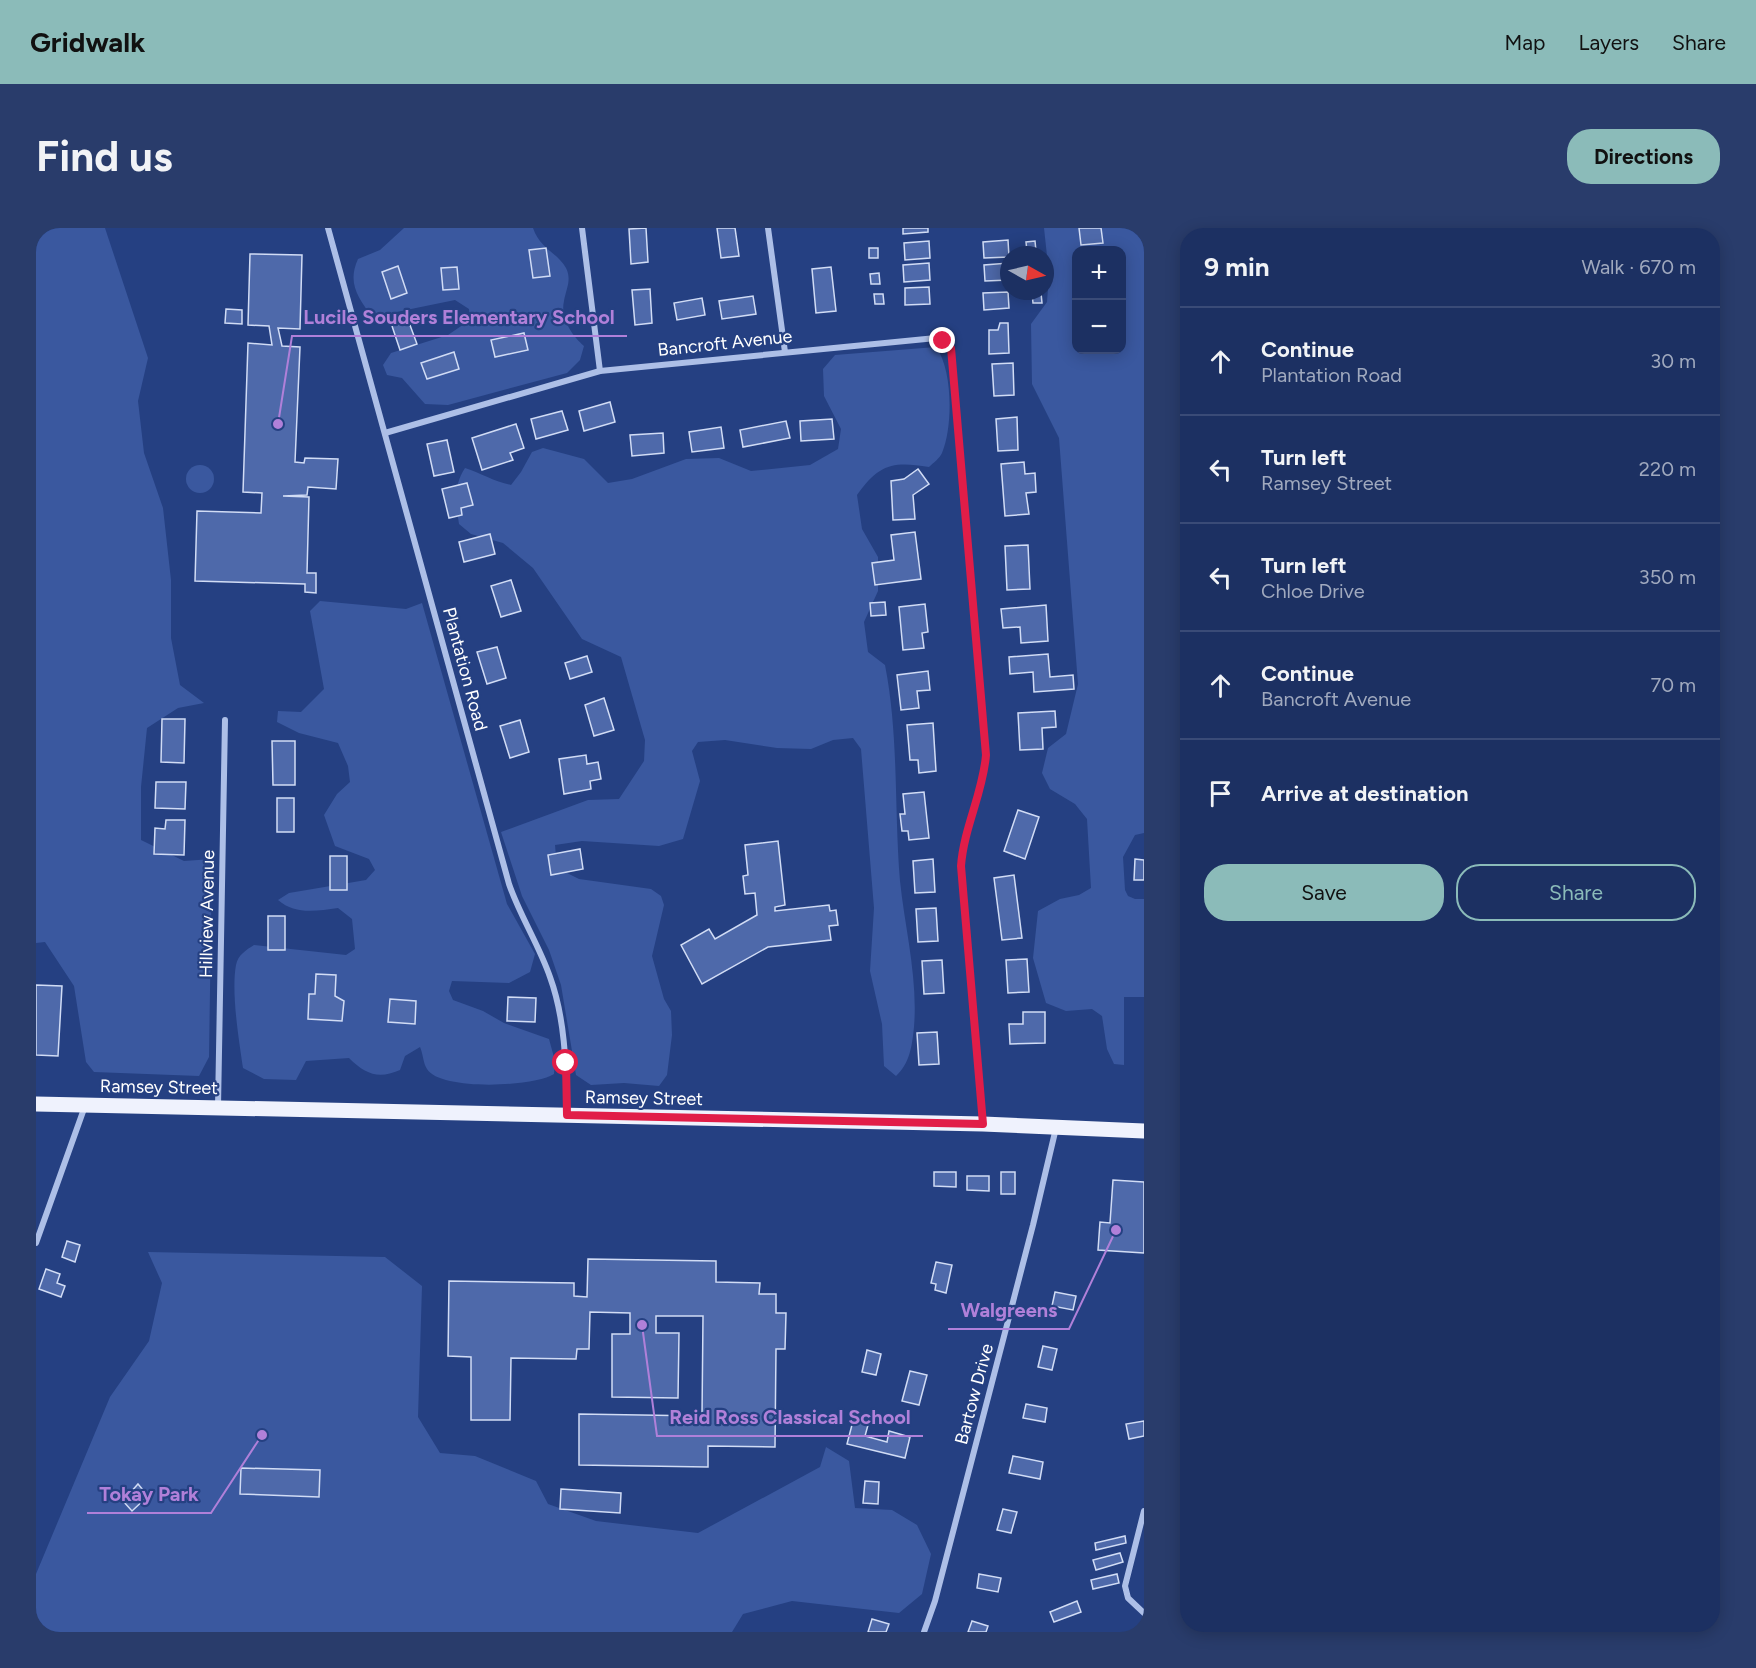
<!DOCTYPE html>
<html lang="en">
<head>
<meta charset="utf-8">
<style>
	body { margin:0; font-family:Figtree,sans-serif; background:#293c6b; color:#f1f3f6 }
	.controls { position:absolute; right:18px; top:18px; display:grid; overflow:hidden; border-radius:12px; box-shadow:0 3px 15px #0003 }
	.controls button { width:54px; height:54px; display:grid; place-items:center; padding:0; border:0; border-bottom:2px solid #3a4b77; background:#1c3062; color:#f1f3f6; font:30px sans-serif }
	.compass { position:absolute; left:964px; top:18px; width:54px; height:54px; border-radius:50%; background:#1c3062; box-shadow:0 3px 15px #0003; rotate:98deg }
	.stop { position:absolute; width:18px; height:18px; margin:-14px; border:4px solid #e11d48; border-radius:50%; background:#fff }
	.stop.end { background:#e11d48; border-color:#fff; box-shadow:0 2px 6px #0008 }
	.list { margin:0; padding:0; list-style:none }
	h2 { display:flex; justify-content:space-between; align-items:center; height:78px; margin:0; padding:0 24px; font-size:26px }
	h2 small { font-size:20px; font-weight:400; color:#a0a9be }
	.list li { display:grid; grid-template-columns:39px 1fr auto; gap:18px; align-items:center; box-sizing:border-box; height:108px; padding:0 24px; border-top:2px solid #3a4b77 }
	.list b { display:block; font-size:22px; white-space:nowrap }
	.list p { margin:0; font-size:20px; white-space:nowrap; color:#a0a9be }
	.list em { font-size:20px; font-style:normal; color:#a0a9be }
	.actions { display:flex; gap:12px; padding:18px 24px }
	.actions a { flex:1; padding:14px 0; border:2px solid #8bbbb9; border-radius:24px; text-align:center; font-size:21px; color:#8bbbb9 }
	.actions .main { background:#8bbbb9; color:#111 }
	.icon { flex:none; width:33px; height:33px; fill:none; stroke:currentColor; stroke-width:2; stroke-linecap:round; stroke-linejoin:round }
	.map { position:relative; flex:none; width:1108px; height:1404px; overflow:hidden; border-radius:24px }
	header { display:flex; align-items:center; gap:36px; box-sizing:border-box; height:84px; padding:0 30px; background:#8bbbb9; color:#111 }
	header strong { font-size:28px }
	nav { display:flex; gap:33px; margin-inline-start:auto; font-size:21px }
	.intro { display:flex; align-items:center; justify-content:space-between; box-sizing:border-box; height:144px; padding:0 36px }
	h1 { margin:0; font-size:42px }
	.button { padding:15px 27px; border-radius:24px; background:#8bbbb9; color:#111; font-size:21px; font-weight:700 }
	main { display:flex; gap:36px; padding:0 36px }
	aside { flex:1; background:#1c3062; border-radius:24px; box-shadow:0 3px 15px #0003 }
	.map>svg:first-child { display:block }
	.green { fill:#3a589f; fill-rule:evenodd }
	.building { fill:#4e69aa; stroke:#d1dcf5; stroke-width:1.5 }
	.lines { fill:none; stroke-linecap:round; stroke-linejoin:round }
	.minor { stroke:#adbfe7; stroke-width:6 }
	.primary { stroke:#eff2fd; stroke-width:15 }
	.route { stroke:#e11d48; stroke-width:8 }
	.labels { text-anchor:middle; stroke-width:4.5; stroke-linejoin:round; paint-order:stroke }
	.street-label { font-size:18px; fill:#fff; stroke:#254082 }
	.leader { fill:none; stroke:#b080d9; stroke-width:2 }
	.callout-dot { fill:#b080d9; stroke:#254082; stroke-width:2 }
	.callout-label { font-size:20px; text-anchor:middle; font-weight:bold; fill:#b080d9; stroke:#254082; stroke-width:4.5; stroke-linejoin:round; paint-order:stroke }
</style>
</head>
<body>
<header>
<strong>Gridwalk</strong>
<nav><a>Map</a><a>Layers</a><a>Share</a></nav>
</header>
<div class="intro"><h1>Find us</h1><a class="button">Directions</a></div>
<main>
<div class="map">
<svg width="1108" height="1404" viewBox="0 0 1108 1404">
	<rect width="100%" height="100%" fill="#254082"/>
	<!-- green -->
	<g class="green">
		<polygon points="0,0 69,0 112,130 102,173 108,225 127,280 135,352 135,410 144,457 168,475 142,480 111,500 105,559 105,612 148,633 176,631 173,829 163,848 58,844 50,834 38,758 9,714 0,715"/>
		<path d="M368 0H497C504 21 522 25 530 40 536 52 530 61 528 73 524 90 536 108 548 118L544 132 531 145 412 177 389 176 366 150 351 147 347 137 355 125 412 107 434 92 433 81 419 72 336 89C322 69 311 55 322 31L344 22Z"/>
		<path d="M1008 0H1108V605L1099 607 1087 629 1089 662 1092 668 1099 671H1108V769H1088V837L1078 836 1071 821 1066 788 1056 781 1030 783 1010 775 997 730 1002 683 1024 671 1043 667 1055 660 1051 591 1039 576 1014 561 1006 545 1012 520 1030 506 1042 456 1023 210 996 156 995 96 1011 74 1013 46ZM1040 22H1086V122H1040Z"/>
		<path d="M900 119C917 142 917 199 906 225 904 230 897 235 893 239 857 233 843 236 821 267L826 301 842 329V363L828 394 832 424 849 437C863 508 858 581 864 653 869 701 882 750 878 799 876 818 874 835 860 848L848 838 846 796 834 743 838 680 825 521 817 510 797 512 775 521 741 520 689 512 662 514 656 523 664 553 647 611 623 618 546 613 519 617 521 640 543 651 615 661 625 668 628 677 616 728 628 771 635 783 636 807 631 847 623 858 588 855 555 857 540 847 525 757 513 722 486 668 465 604 552 572 583 571 608 533 609 512 585 429 546 411 497 340 467 315 435 306 423 296C420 276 417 258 429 240 445 245 459 254 475 257L485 244 496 224 507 220 548 231 572 255 596 251 650 231 683 230 715 243 774 237 802 221 805 201 788 168 787 141 799 127Z"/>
		<circle cx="164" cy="251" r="14"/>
		<path d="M284 373 370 381 386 375 471 676 499 726 494 744 473 755 416 753 413 763 417 772 447 783 468 795 513 811 519 833 518 846C498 859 404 863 391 841 387 835 387 825 384 819L369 828 364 842C343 851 330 847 313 830L270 833 260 852 228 851 207 840C203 813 195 764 200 737 202 727 210 722 218 717L310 727 319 721 316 691 302 680C280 683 259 687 242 672L253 665 330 652 339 642 333 631 299 618 288 587 301 566 314 554 312 538 302 515 263 505 241 494 242 483 265 484 288 461 274 383Z"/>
		<polygon points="112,1024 349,1029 386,1058 382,1189 404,1225 439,1228 500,1253 512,1276 560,1293 662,1305 784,1239 790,1219 813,1233 819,1280 856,1282 881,1297 895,1326 886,1366 863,1385 756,1373 707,1386 696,1404 0,1404 0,1346 74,1169 113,1113 126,1055"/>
	</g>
	<!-- building -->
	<g class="building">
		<polygon points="610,0 612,34 595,36 593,1"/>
		<polygon points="681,0 699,0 703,28 685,30"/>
		<polygon points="867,0 892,0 892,4 867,6"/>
		<polygon points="1043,0 1065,0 1067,15 1045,17"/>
		<polygon points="972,12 973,29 948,30 947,14"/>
		<polygon points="893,13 894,30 869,32 868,15"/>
		<polygon points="999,13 1000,23 991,24 990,14"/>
		<polygon points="510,20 514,48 497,50 493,22"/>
		<rect x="833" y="20" width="9" height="10"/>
		<polygon points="214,26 266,27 264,101 242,100 246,118 264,119 259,234 268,235 269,230 302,231 300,261 272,259 271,267 247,268 273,269 271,345 280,345 280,365 269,364 269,356 159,353 161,283 225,285 226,265 207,264 212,115 236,117 233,98 212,97"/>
		<polygon points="893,35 894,52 868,54 867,37"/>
		<polygon points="973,35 973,52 949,53 948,37"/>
		<polygon points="362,38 371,65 355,71 346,44"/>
		<polygon points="421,39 423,61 407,62 405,40"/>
		<polygon points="795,39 800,83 780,85 776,41"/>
		<polygon points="843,45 844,56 835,56 834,46"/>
		<polygon points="893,59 894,76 869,77 869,60"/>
		<polygon points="614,61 616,95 599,97 596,62"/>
		<polygon points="972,64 973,80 948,82 947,65"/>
		<polygon points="996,65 1005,65 1006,75 997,75"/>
		<polygon points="838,66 847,66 848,76 839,76"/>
		<polygon points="717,68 720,86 686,91 683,73"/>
		<polygon points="666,70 669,87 641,92 638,75"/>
		<polygon points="190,81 206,82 206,96 189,95"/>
		<polygon points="371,89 381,116 364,122 355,95"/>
		<polygon points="964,95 972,95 973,125 953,126 953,102 962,102"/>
		<polygon points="488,105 492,122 459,129 455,112"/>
		<polygon points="418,124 423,141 391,151 385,135"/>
		<polygon points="977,135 978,167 958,168 956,136"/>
		<polygon points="574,174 579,194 548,203 543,183"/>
		<polygon points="526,183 532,202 500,211 495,191"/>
		<polygon points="981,189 982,222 962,223 960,191"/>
		<polygon points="796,191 798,211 765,213 764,193"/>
		<polygon points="750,193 754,210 707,219 704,202"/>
		<polygon points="480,196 488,220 474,225 477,232 446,242 436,210"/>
		<polygon points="685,199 688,220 656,224 653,204"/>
		<polygon points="627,205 628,225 596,228 594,207"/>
		<polygon points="411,212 418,244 398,248 391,216"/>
		<polygon points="988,234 989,246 999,245 1000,264 990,265 993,286 969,288 965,236"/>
		<polygon points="882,241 893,256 877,267 879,291 857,292 855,253 868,251"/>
		<polygon points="431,255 437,277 425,280 426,287 413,290 406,261"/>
		<polygon points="879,304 885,351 839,357 836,335 858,332 855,307"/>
		<polygon points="454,306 459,326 428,334 423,314"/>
		<polygon points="992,317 994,361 971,362 969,318"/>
		<polygon points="475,352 485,383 465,389 455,358"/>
		<polygon points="849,374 850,387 835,388 834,375"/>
		<polygon points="889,376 892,404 886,405 888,420 867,422 863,379"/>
		<polygon points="1010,377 1012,413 985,415 984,399 967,400 965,381"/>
		<polygon points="461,419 470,450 451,456 441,424"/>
		<polygon points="1012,426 1014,449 1037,447 1038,461 998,464 997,444 974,446 973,429"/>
		<polygon points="551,428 556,444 534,451 529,435"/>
		<polygon points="892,443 894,462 881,463 883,480 865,482 861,447"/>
		<polygon points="568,470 578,502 558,508 549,477"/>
		<polygon points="1019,483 1020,499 1006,500 1007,521 984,522 982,485"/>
		<polygon points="126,491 149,491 148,535 125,534"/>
		<polygon points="484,492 493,524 474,530 464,498"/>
		<polygon points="897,495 900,543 883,545 882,532 874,532 871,497"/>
		<polygon points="236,513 259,513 259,557 237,557"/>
		<polygon points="550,527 551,536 562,534 565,551 554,553 555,561 528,566 523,531"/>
		<polygon points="120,554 150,554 149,581 119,580"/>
		<polygon points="888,564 893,610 873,612 872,603 866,603 864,586 869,586 867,566"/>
		<rect x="241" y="570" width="17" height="34"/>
		<polygon points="982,582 1003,589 989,631 968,623"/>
		<polygon points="130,592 149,592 148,627 118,626 119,600 129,601"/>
		<polygon points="742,613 749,677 739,679 739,683 793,677 794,683 800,682 802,697 793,698 795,712 732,719 666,756 645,717 673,701 679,711 721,687 719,665 709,666 707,648 712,647 709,617"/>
		<polygon points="544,621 547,641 515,647 512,627"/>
		<rect x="294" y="628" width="17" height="34"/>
		<polygon points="897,631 899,664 879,665 877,633"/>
		<polygon points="1099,631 1108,632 1108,652 1098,652"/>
		<polygon points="978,647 986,710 966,712 958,650"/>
		<polygon points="900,680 902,713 882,714 880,681"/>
		<rect x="232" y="688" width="17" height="34"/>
		<polygon points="991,731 993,764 972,765 970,732"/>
		<polygon points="906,732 908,765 888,766 886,733"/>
		<polygon points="280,746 300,747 299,768 308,773 306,793 272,791 273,766 279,766"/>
		<polygon points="0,757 26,758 22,828 0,827"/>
		<polygon points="472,769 500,770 499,794 471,793"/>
		<polygon points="354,771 380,773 379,796 352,794"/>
		<polygon points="987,784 1009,784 1009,815 974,816 973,796 987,796"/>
		<polygon points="901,804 903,836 883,837 881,805"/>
		<polygon points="898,944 920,944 920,959 898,958"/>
		<rect x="965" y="944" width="14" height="22"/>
		<polygon points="931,948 953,948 953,963 931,962"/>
		<polygon points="1077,952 1108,954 1108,1025 1062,1022 1064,994 1074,995"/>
		<polygon points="31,1013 44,1017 39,1034 26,1029"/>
		<polygon points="552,1031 680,1033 680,1054 724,1055 723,1066 740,1066 740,1085 750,1085 749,1121 740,1121 739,1219 672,1218 672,1239 543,1237 543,1186 666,1188 667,1088 620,1088 620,1105 643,1105 642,1170 576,1169 576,1106 594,1106 594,1085 554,1084 553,1121 541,1121 540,1131 475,1130 474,1192 435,1192 435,1129 412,1128 413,1053 538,1055 538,1068 551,1069"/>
		<polygon points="900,1034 916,1037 910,1065 899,1062 900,1056 895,1055"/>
		<polygon points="10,1041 24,1046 21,1055 29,1058 25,1069 3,1061"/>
		<polygon points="1019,1064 1040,1068 1037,1082 1016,1078"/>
		<polygon points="1007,1118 1021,1121 1016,1142 1002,1139"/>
		<polygon points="831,1122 845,1126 840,1147 826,1144"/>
		<polygon points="874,1143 891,1147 883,1177 866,1173"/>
		<polygon points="990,1176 1011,1180 1009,1194 987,1190"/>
		<polygon points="817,1193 832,1197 829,1208 851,1214 853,1203 874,1209 869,1230 811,1216"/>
		<polygon points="1108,1193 1108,1208 1093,1211 1090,1196"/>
		<polygon points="977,1228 1007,1234 1004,1251 973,1245"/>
		<polygon points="205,1240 284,1242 283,1269 204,1266"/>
		<polygon points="829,1253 843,1254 842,1276 827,1275"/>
		<polygon points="102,1256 112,1268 96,1283 87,1273"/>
		<polygon points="525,1261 585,1265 584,1285 524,1281"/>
		<polygon points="967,1281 981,1284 975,1305 961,1302"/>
		<polygon points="1089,1308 1090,1315 1060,1322 1059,1315"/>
		<polygon points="1084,1325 1087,1334 1060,1342 1057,1332"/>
		<polygon points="943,1346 965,1350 962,1364 941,1360"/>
		<polygon points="1081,1346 1083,1355 1057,1361 1055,1352"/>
		<polygon points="1041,1373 1045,1384 1018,1394 1014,1384"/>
		<polygon points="836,1391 853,1396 850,1404 832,1404"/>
		<polygon points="936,1393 952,1398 950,1404 932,1404"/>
	</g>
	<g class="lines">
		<!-- minor -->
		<g class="minor">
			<path d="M292 0 473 656C484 688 503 717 514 749 530 793 530 841 531 887"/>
			<polyline points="546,0 564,143"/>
			<polyline points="732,0 749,124"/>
			<path d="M349 205 564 143 900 110 915 120 950 527C947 565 928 599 925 638L947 895"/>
			<polyline points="182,879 189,492"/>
			<polyline points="0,1015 49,878"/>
			<polyline points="1108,1283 1089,1358 1092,1370 1108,1385"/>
			<polyline points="888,1404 899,1373 997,997 1020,900"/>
		</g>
		<!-- primary -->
		<polyline class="primary" points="0,876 947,896 1108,903"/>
	</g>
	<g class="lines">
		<!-- route -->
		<path class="route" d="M530 835 531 887 947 896 925 638C928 599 947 565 950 527L915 120 907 113"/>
	</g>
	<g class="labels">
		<!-- street labels -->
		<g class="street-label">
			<text transform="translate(689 115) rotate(-6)" y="6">Bancroft Avenue</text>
			<text transform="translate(429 441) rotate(75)" y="6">Plantation Road</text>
			<text transform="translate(171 686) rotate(-89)" y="6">Hillview Avenue</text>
			<text transform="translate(123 859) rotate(1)" y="6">Ramsey Street</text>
			<text transform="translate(608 870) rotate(1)" y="6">Ramsey Street</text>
			<text transform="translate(938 1166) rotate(-75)" y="6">Bartow Drive</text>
		</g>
	</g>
	<!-- callouts -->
	<path class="leader" d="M242 196L256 108H591M1080 1002L1033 1101H912M606 1097L621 1208H887M226 1207L175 1285H51"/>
	<g class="callout-dot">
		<circle cx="242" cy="196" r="6"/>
		<circle cx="1080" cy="1002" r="6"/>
		<circle cx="606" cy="1097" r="6"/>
		<circle cx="226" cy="1207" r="6"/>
	</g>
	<g class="callout-label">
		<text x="423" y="96">Lucile Souders Elementary School</text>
		<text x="973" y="1089">Walgreens</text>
		<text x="754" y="1196">Reid Ross Classical School</text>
		<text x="113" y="1273">Tokay Park</text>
	</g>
</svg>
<div class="controls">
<button>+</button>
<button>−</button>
</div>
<svg class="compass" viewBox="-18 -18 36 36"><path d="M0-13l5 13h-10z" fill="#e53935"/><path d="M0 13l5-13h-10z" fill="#a0a9be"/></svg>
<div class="stop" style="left:530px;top:835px"></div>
<div class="stop end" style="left:907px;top:113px"></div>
</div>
<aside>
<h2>9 min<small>Walk · 670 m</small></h2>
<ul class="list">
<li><svg class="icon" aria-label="ahead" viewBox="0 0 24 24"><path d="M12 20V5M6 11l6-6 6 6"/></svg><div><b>Continue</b><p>Plantation Road</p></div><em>30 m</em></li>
<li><svg class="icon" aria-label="left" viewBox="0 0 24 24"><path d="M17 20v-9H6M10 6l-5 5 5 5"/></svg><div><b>Turn left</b><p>Ramsey Street</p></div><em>220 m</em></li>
<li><svg class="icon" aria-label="left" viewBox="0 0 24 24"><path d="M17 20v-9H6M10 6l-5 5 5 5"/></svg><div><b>Turn left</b><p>Chloe Drive</p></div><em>350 m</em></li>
<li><svg class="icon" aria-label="ahead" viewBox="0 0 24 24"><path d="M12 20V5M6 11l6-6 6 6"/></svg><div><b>Continue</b><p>Bancroft Avenue</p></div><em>70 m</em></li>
<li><svg class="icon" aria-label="arrive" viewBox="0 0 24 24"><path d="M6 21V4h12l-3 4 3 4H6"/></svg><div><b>Arrive at destination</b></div></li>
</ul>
<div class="actions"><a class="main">Save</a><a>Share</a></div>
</aside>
</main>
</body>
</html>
